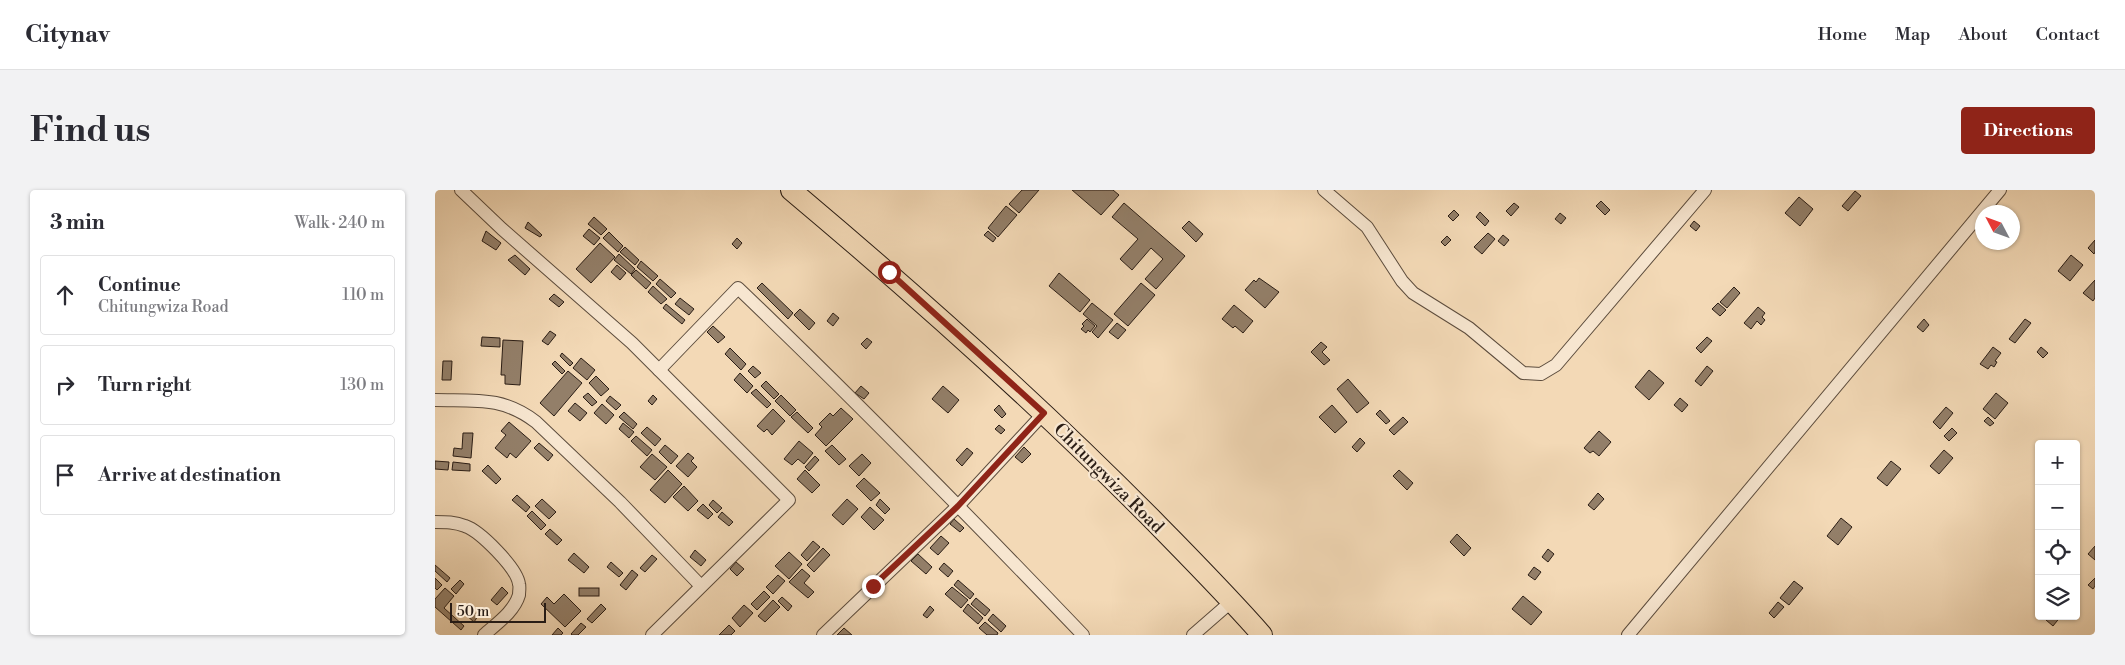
<!DOCTYPE html>
<html lang="en">
<head>
<meta charset="utf-8">
<style>
	body { margin:0; font-family:"Libre Bodoni",serif; background:#f2f2f3; color:#2b2b33 }
	.controls { position:absolute; right:15px; bottom:15px; display:grid; overflow:hidden; border-radius:5px; box-shadow:0 1px 4px #0004 }
	.controls button { width:45px; height:45px; display:grid; place-items:center; padding:0; border:0; border-bottom:1px solid #e1e1e2; background:#fff; color:#2b2b33; font:25px sans-serif }
	.compass { position:absolute; left:1540px; top:15px; width:45px; height:45px; border-radius:50%; background:#fff; box-shadow:0 1px 4px #0004; rotate:311deg }
	.scale { position:absolute; left:15px; bottom:12px; width:96px; box-sizing:border-box; padding-left:5px; border:2px solid #2a1d15; border-top:0; font-size:14px; line-height:18px; white-space:nowrap; color:#2a1d15; -webkit-text-stroke:4px #f7e6d0; paint-order:stroke }
	.stop { position:absolute; width:15px; height:15px; margin:-11px; border:4px solid #8f2418; border-radius:50%; background:#fff }
	.stop.end { background:#8f2418; border-color:#fff; box-shadow:0 1px 5px #0008 }
	.list { margin:0; padding:0; list-style:none }
	h2 { display:flex; justify-content:space-between; align-items:center; height:65px; margin:0; padding:0 20px; font-size:21px }
	h2 small { font-size:16px; font-weight:400; color:#7c7c81 }
	.list li { display:grid; grid-template-columns:32px 1fr auto; gap:15px; align-items:center; box-sizing:border-box; height:80px; margin:0 10px 10px; padding:0 10px; border:1px solid #e1e1e2; border-radius:5px }
	.list b { display:block; font-size:19px; white-space:nowrap }
	.list p { margin:0; font-size:16px; white-space:nowrap; color:#7c7c81 }
	.list em { font-size:16px; font-style:normal; color:#7c7c81 }
	.icon { flex:none; width:28px; height:28px; fill:none; stroke:currentColor; stroke-width:2; stroke-linecap:round; stroke-linejoin:round }
	.map { position:relative; flex:none; width:1660px; height:445px; overflow:hidden; border-radius:5px }
	header { display:flex; align-items:center; gap:30px; box-sizing:border-box; height:70px; padding:0 25px; background:#fff; border-bottom:1px solid #e1e1e2 }
	header strong { font-size:24px }
	nav { display:flex; gap:28px; margin-inline-start:auto; font-size:18px }
	.intro { display:flex; align-items:center; justify-content:space-between; box-sizing:border-box; height:120px; padding:0 30px }
	h1 { margin:0; font-size:35px }
	.button { padding:12px 22px; border-radius:5px; background:#8f2418; color:#fff; font-size:18px; font-weight:700 }
	main { display:flex; gap:30px; padding:0 30px }
	aside { flex:1; background:#fff; border-radius:5px; box-shadow:0 1px 4px #0004 }
	.map>svg:first-child { display:block }
	.building { fill:#937f69; stroke:#2a1d15 }
	.lines { fill:none; stroke-linecap:round; stroke-linejoin:round }
	.street-casing { stroke:#5c4c3d; stroke-width:14 }
	.primary-casing { stroke:#2a1d15; stroke-width:22 }
	.street { stroke:#f7e6d0; stroke-width:12 }
	.primary { stroke:#f3d9b6; stroke-width:20 }
	.route { stroke:#8f2418; stroke-width:6 }
	.labels { text-anchor:middle; stroke-width:4.5; stroke-linejoin:round; paint-order:stroke }
	.street-label { font-size:18px; fill:#2a1d15; stroke:#f7e6d0 }
</style>
</head>
<body>
<header>
<strong>Citynav</strong>
<nav><a>Home</a><a>Map</a><a>About</a><a>Contact</a></nav>
</header>
<div class="intro"><h1>Find us</h1><a class="button">Directions</a></div>
<main>
<aside>
<h2>3 min<small>Walk · 240 m</small></h2>
<ul class="list">
<li><svg class="icon" aria-label="ahead" viewBox="0 0 24 24"><path d="M12 20V5M6 11l6-6 6 6"/></svg><div><b>Continue</b><p>Chitungwiza Road</p></div><em>110 m</em></li>
<li><svg class="icon" aria-label="right" viewBox="0 0 24 24"><path d="M7 20v-9h11M14 6l5 5-5 5"/></svg><div><b>Turn right</b></div><em>130 m</em></li>
<li><svg class="icon" aria-label="arrive" viewBox="0 0 24 24"><path d="M6 21V4h12l-3 4 3 4H6"/></svg><div><b>Arrive at destination</b></div></li>
</ul>
</aside>
<div class="map">
<svg width="1660" height="445" viewBox="0 0 1660 445">
	<rect width="100%" height="100%" fill="#f3d9b6"/>
	<filter id="stains"><feTurbulence type="fractalNoise" baseFrequency=".004" numOctaves="4"/><feColorMatrix values="0 0 0 0 .2 0 0 0 0 .09 0 0 0 0 .02 0 0 0 .5 -.17"/></filter>
	<radialGradient id="worn" r=".72"><stop offset=".6" stop-color="#630" stop-opacity="0"/><stop offset="1" stop-color="#630" stop-opacity=".3"/></radialGradient>
	<!-- building -->
	<g class="building">
		<polygon points="587,0 604,0 584,23 574,14"/>
		<polygon points="637,0 678,0 684,5 666,25"/>
		<polygon points="1420,1 1426,6 1413,21 1407,16"/>
		<polygon points="1364,7 1378,19 1365,36 1350,23"/>
		<polygon points="1166,11 1175,20 1170,25 1161,16"/>
		<polygon points="689,13 750,66 721,99 710,89 728,69 716,58 697,80 685,69 703,49 677,27"/>
		<polygon points="1079,13 1084,17 1076,26 1071,21"/>
		<polygon points="571,16 582,25 563,47 553,38"/>
		<polygon points="1019,20 1024,25 1018,31 1013,26"/>
		<polygon points="1045,22 1054,31 1050,36 1041,27"/>
		<polygon points="1125,23 1131,28 1126,34 1120,29"/>
		<polygon points="159,27 172,39 166,45 153,34"/>
		<polygon points="754,31 768,44 761,52 747,38"/>
		<polygon points="1259,31 1265,36 1261,41 1255,36"/>
		<polygon points="93,32 107,45 105,47 90,38"/>
		<polygon points="154,39 165,48 159,55 148,46"/>
		<polygon points="51,41 66,53 61,60 47,51"/>
		<polygon points="553,41 561,48 558,52 549,45"/>
		<polygon points="174,42 188,56 183,62 168,48"/>
		<polygon points="1053,43 1060,49 1047,64 1039,57"/>
		<polygon points="1068,45 1074,50 1069,56 1063,51"/>
		<polygon points="1012,46 1016,50 1010,56 1006,52"/>
		<polygon points="302,48 307,53 302,59 297,54"/>
		<polygon points="1660,50 1660,62 1659,64 1653,58"/>
		<polygon points="165,53 180,67 156,93 141,79"/>
		<polygon points="190,57 204,70 200,75 185,62"/>
		<polygon points="184,64 200,79 196,84 179,70"/>
		<polygon points="80,65 95,79 90,85 73,70"/>
		<polygon points="1636,65 1648,75 1635,91 1623,81"/>
		<polygon points="206,71 223,86 218,91 202,77"/>
		<polygon points="182,75 191,83 185,90 176,82"/>
		<polygon points="201,80 216,93 211,99 196,85"/>
		<polygon points="624,83 655,110 645,122 614,96"/>
		<polygon points="824,88 844,102 830,118 810,100 819,90 821,92"/>
		<polygon points="225,89 241,103 236,108 221,94"/>
		<polygon points="1660,90 1660,108 1658,111 1648,103"/>
		<polygon points="327,93 358,123 353,129 322,98"/>
		<polygon points="706,93 720,105 693,136 679,124"/>
		<polygon points="218,96 232,109 226,114 213,102"/>
		<polygon points="1299,97 1305,103 1292,118 1285,112"/>
		<polygon points="119,104 129,112 124,117 114,109"/>
		<polygon points="245,108 259,119 254,125 240,114"/>
		<polygon points="657,113 678,130 663,148 657,142 662,136 648,124"/>
		<polygon points="1283,113 1291,120 1285,126 1277,119"/>
		<polygon points="231,114 250,130 247,134 228,118"/>
		<polygon points="799,115 818,131 808,143 800,136 798,138 787,129"/>
		<polygon points="1323,117 1330,123 1327,127 1330,130 1326,135 1322,131 1316,139 1309,133"/>
		<polygon points="365,119 380,133 374,140 359,125"/>
		<polygon points="398,123 404,128 398,136 392,131"/>
		<polygon points="652,129 660,136 655,142 653,140 651,143 646,139 649,136 647,134"/>
		<polygon points="1489,129 1494,135 1488,142 1482,137"/>
		<polygon points="1590,129 1596,133 1580,153 1574,149"/>
		<polygon points="682,133 691,140 683,149 674,142"/>
		<polygon points="278,136 290,147 283,153 272,142"/>
		<polygon points="115,141 121,145 113,155 107,151"/>
		<polygon points="47,147 65,148 65,157 46,156"/>
		<polygon points="1272,147 1277,151 1266,163 1261,158"/>
		<polygon points="432,148 437,152 431,159 426,154"/>
		<polygon points="68,150 88,151 85,195 70,194 70,185 66,185"/>
		<polygon points="886,152 892,157 887,162 895,170 889,175 876,162"/>
		<polygon points="1558,157 1566,163 1560,171 1562,172 1559,177 1556,175 1553,179 1545,174"/>
		<polygon points="1606,157 1613,163 1608,168 1602,162"/>
		<polygon points="295,158 311,174 306,180 290,164"/>
		<polygon points="127,163 138,173 135,176 125,166"/>
		<polygon points="146,168 160,180 152,190 138,178"/>
		<polygon points="8,171 17,171 16,190 7,190"/>
		<polygon points="120,171 130,181 127,184 117,174"/>
		<polygon points="318,176 326,183 320,188 313,181"/>
		<polygon points="1272,176 1278,181 1266,196 1260,191"/>
		<polygon points="1214,180 1229,193 1214,210 1200,197"/>
		<polygon points="133,181 147,193 119,226 105,213"/>
		<polygon points="305,183 318,196 312,203 299,190"/>
		<polygon points="161,186 174,199 166,206 154,193"/>
		<polygon points="913,189 934,213 922,223 902,199"/>
		<polygon points="331,191 344,204 339,209 326,196"/>
		<polygon points="426,196 434,203 429,209 420,203"/>
		<polygon points="508,196 524,210 513,223 497,209"/>
		<polygon points="321,199 336,214 332,218 316,203"/>
		<polygon points="153,203 162,212 157,216 148,207"/>
		<polygon points="1561,203 1573,213 1560,229 1548,219"/>
		<polygon points="218,205 222,209 217,215 213,211"/>
		<polygon points="346,205 361,220 355,226 340,211"/>
		<polygon points="175,206 186,215 181,220 171,211"/>
		<polygon points="1245,208 1253,215 1247,222 1239,215"/>
		<polygon points="140,213 152,223 145,231 133,221"/>
		<polygon points="167,214 179,225 171,234 159,223"/>
		<polygon points="564,215 571,224 567,228 559,220"/>
		<polygon points="897,215 912,232 900,243 884,227"/>
		<polygon points="1511,217 1518,223 1505,239 1498,232"/>
		<polygon points="406,218 418,229 391,256 380,245 387,237 384,234 395,223 398,226"/>
		<polygon points="338,219 350,231 337,245 332,239 329,242 322,236"/>
		<polygon points="945,220 955,231 951,234 941,224"/>
		<polygon points="189,222 202,234 198,239 184,227"/>
		<polygon points="362,222 378,238 373,243 356,227"/>
		<polygon points="968,227 973,232 959,245 954,240"/>
		<polygon points="1553,227 1559,233 1555,236 1549,231"/>
		<polygon points="74,232 96,251 81,268 75,263 72,268 60,258 71,245 66,241"/>
		<polygon points="188,233 199,242 194,248 184,239"/>
		<polygon points="564,235 570,240 566,244 560,239"/>
		<polygon points="212,237 226,249 220,256 206,243"/>
		<polygon points="1517,238 1522,243 1514,251 1509,246"/>
		<polygon points="1164,241 1176,252 1164,266 1158,261 1155,263 1149,258"/>
		<polygon points="28,243 38,243 36,268 18,266 19,258 27,259"/>
		<polygon points="201,246 217,260 212,266 196,251"/>
		<polygon points="925,248 930,253 922,262 917,257"/>
		<polygon points="364,251 378,263 369,274 363,269 357,275 349,269"/>
		<polygon points="104,253 118,265 113,271 99,258"/>
		<polygon points="230,255 243,266 236,274 224,262"/>
		<polygon points="397,255 411,269 404,275 390,261"/>
		<polygon points="589,257 596,264 587,273 580,267"/>
		<polygon points="532,258 538,263 527,276 521,270"/>
		<polygon points="1509,260 1518,268 1504,284 1495,276"/>
		<polygon points="253,263 259,268 256,271 262,277 253,287 241,276"/>
		<polygon points="217,264 232,277 220,290 205,277"/>
		<polygon points="427,264 436,273 424,286 414,276"/>
		<polygon points="380,266 384,270 374,281 370,277"/>
		<polygon points="0,271 14,272 13,280 0,279"/>
		<polygon points="1456,271 1466,279 1452,296 1442,288"/>
		<polygon points="18,272 35,274 35,281 17,280"/>
		<polygon points="53,275 66,289 61,294 47,281"/>
		<polygon points="233,280 247,294 230,313 215,300"/>
		<polygon points="370,280 385,295 377,303 362,289"/>
		<polygon points="964,280 978,293 972,300 958,286"/>
		<polygon points="429,288 445,303 436,311 421,296"/>
		<polygon points="249,296 263,311 253,321 238,307"/>
		<polygon points="1163,303 1169,309 1159,320 1153,315"/>
		<polygon points="82,305 95,317 91,322 77,310"/>
		<polygon points="107,309 121,322 114,329 100,316"/>
		<polygon points="412,309 423,319 408,335 397,325"/>
		<polygon points="445,309 455,319 450,324 441,315"/>
		<polygon points="278,310 287,318 282,323 274,315"/>
		<polygon points="268,314 278,324 273,329 262,320"/>
		<polygon points="435,317 449,330 439,340 426,327"/>
		<polygon points="97,321 111,335 106,340 92,326"/>
		<polygon points="287,322 298,332 294,336 283,327"/>
		<polygon points="1406,328 1417,337 1403,355 1392,346"/>
		<polygon points="519,329 529,338 525,342 515,334"/>
		<polygon points="115,339 127,350 122,355 110,344"/>
		<polygon points="1022,344 1036,358 1029,366 1015,352"/>
		<polygon points="506,346 514,353 503,365 495,358"/>
		<polygon points="378,351 385,357 372,371 366,365"/>
		<polygon points="1660,356 1660,370 1653,364"/>
		<polygon points="388,358 395,365 379,382 372,375"/>
		<polygon points="1113,359 1119,364 1113,372 1107,367"/>
		<polygon points="260,360 271,370 266,376 255,367"/>
		<polygon points="354,362 367,374 354,389 340,376"/>
		<polygon points="139,363 154,377 149,383 133,370"/>
		<polygon points="483,364 497,377 491,384 476,371"/>
		<polygon points="217,365 222,369 210,382 205,378"/>
		<polygon points="176,372 188,383 184,387 172,377"/>
		<polygon points="301,372 309,379 302,386 295,379"/>
		<polygon points="509,373 518,381 513,387 504,379"/>
		<polygon points="0,375 15,388 12,392 0,381"/>
		<polygon points="1099,377 1106,382 1100,390 1093,385"/>
		<polygon points="367,379 375,386 369,393 379,402 373,408 354,392"/>
		<polygon points="197,380 203,385 191,400 185,395"/>
		<polygon points="343,385 350,391 338,404 331,397"/>
		<polygon points="0,388 7,395 2,400 0,398"/>
		<polygon points="1660,388 1660,396 1658,399 1653,395"/>
		<polygon points="25,390 29,394 21,404 16,399"/>
		<polygon points="523,390 539,404 535,409 519,395"/>
		<polygon points="1359,391 1368,398 1354,415 1345,408"/>
		<polygon points="67,397 73,403 62,415 56,410"/>
		<polygon points="517,397 533,410 526,418 510,404"/>
		<polygon points="10,398 19,406 9,418 29,436 26,440 0,417 0,409"/>
		<rect x="144" y="398" width="20" height="8"/>
		<polygon points="329,401 335,407 322,420 316,414"/>
		<polygon points="129,404 146,421 130,437 106,414 112,407 119,414"/>
		<polygon points="1088,406 1107,422 1096,435 1077,419"/>
		<polygon points="347,407 357,416 353,421 343,411"/>
		<polygon points="541,408 555,420 550,426 536,414"/>
		<polygon points="338,410 345,417 330,432 323,426"/>
		<polygon points="1343,412 1349,417 1339,428 1334,423"/>
		<polygon points="166,414 171,419 157,433 152,429"/>
		<polygon points="533,414 548,428 543,434 528,421"/>
		<polygon points="309,415 318,423 305,437 297,428"/>
		<polygon points="495,416 499,420 492,428 488,425"/>
		<polygon points="35,420 43,426 39,432 31,425"/>
		<polygon points="558,424 571,436 566,442 553,430"/>
		<polygon points="1614,426 1626,426 1618,436 1611,430"/>
		<polygon points="550,432 563,443 562,445 552,445 544,438"/>
		<polygon points="146,433 151,437 143,445 137,445 136,444"/>
		<polygon points="294,435 300,441 296,445 284,445"/>
		<polygon points="123,438 128,443 126,445 117,445"/>
		<polygon points="409,438 417,445 402,445"/>
	</g>
	<g class="lines">
		<defs>
			<g id="street">
				<polyline points="26,0 67,39 197,153 354,310 217,445"/>
				<polyline points="889,0 932,37 967,91 978,103 1034,138 1088,183 1106,184 1121,175 1270,0"/>
				<path d="M224 180 303 98C421 211 535 327 648 445"/>
				<path d="M0 210C40 211 67 206 101 232L185 312 266 396"/>
				<path d="M0 332C11 332 20 332 30 336 45 341 82 378 84 394 85 396 84 402 84 405 79 422 61 434 49 445"/>
				<polyline points="388,445 523,316 609,223"/>
				<polyline points="758,445 797,411"/>
				<polyline points="1193,445 1565,0"/>
			</g>
			<path id="primary" d="M356 0C481 105 603 214 718 330 755 368 792 405 827 445"/>
		</defs>
		<!-- street casing -->
		<use href="#street" class="street-casing"/>
		<!-- primary casing -->
		<use href="#primary" class="primary-casing"/>
		<!-- street -->
		<use href="#street" class="street"/>
		<!-- primary -->
		<use href="#primary" class="primary"/>
	</g>
	<g class="lines">
		<!-- route -->
		<polyline class="route" points="438,396 523,316 609,223 454,82"/>
	</g>
	<g class="labels">
		<!-- street labels -->
		<g class="street-label">
			<text transform="translate(674 288) rotate(45)" y="6">Chitungwiza Road</text>
		</g>
	</g>
	<rect width="100%" height="100%" filter="url(#stains)"/>
	<rect width="100%" height="100%" fill="url(#worn)"/>
</svg>
<div class="controls">
<button>+</button>
<button>−</button>
<button><svg class="icon" aria-label="locate" viewBox="0 0 24 24"><circle cx="12" cy="12" r="6"/><path d="M12 2v4M12 18v4M2 12h4M18 12h4"/></svg></button>
<button><svg class="icon" aria-label="layers" viewBox="0 0 24 24"><path d="M12 4l9 5-9 5-9-5zM3 14l9 5 9-5"/></svg></button>
</div>
<svg class="compass" viewBox="-18 -18 36 36"><path d="M0-13l5 13h-10z" fill="#e53935"/><path d="M0 13l5-13h-10z" fill="#7c7c81"/></svg>
<div class="scale">50 m</div>
<div class="stop" style="left:454px;top:82px"></div>
<div class="stop end" style="left:438px;top:396px"></div>
</div>
</main>
</body>
</html>
